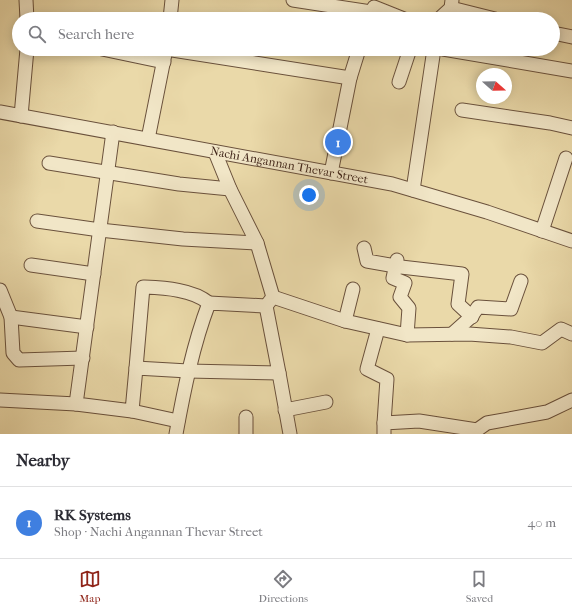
<!DOCTYPE html>
<html lang="en">
<head>
<meta charset="utf-8">
<style>
	body { margin:0; font-family:"IM FELL French Canon",serif; background:#f7f7f7; color:#2b2b33 }
	.compass { position:absolute; left:476px; top:68px; width:36px; height:36px; border-radius:50%; background:#fff; box-shadow:0 2px 10px #0003; rotate:110deg }
	.you { position:absolute; left:309px; top:195px; width:14px; height:14px; margin:-10px; border:3px solid #fff; border-radius:50%; background:#1a73e8; box-shadow:0 0 0 6px #1a73e833 }
	.badge { display:grid; place-items:center; width:26px; height:26px; border-radius:50%; background:#8f2418; color:#fff; font-size:13px; font-weight:700 }
	.pin { position:absolute; translate:-50% -50%; border:2px solid #fff; box-shadow:0 1px 4px #0006 }
	.list { margin:0; padding:0; list-style:none }
	h2 { display:flex; justify-content:space-between; align-items:center; height:52px; margin:0; padding:0 16px; font-size:17px }
	h2 small { font-size:13px; font-weight:400; color:#7c7c81 }
	.list li { display:grid; grid-template-columns:26px 1fr auto; gap:12px; align-items:center; box-sizing:border-box; height:72px; padding:0 16px; border-top:1px solid #e1e1e2 }
	.list b { display:block; font-size:15px; white-space:nowrap }
	.list p { margin:0; font-size:13px; white-space:nowrap; color:#7c7c81 }
	.list em { font-size:13px; font-style:normal; color:#7c7c81 }
	.icon { flex:none; width:22px; height:22px; fill:none; stroke:currentColor; stroke-width:2; stroke-linecap:round; stroke-linejoin:round }
	.map { position:relative; flex:none; width:572px; height:434px; overflow:hidden }
	.search { position:absolute; background:#fff; box-shadow:0 2px 10px #0003; left:12px; right:12px; top:12px; height:44px; display:flex; align-items:center; gap:10px; box-sizing:border-box; padding:0 14px; border-radius:22px; color:#7c7c81; font-size:15px }
	.sheet { height:124px; background:#fff }
	nav { display:flex; justify-content:space-around; align-items:center; box-sizing:border-box; height:56px; border-top:1px solid #e1e1e2; background:#fff; font-size:11px; color:#7c7c81 }
	nav a { display:grid; justify-items:center; gap:2px }
	nav .on { color:#8f2418 }
	.map>svg:first-child { display:block }
	.lines { fill:none; stroke-linecap:round; stroke-linejoin:round }
	.minor-casing { stroke:#6a513c; stroke-width:15 }
	.minor { stroke:#f1e6c7; stroke-width:13 }
	.labels { text-anchor:middle; stroke-width:3; stroke-linejoin:round; paint-order:stroke }
	.street-label { font-size:12px; fill:#3f2418; stroke:#f1e6c7 }
</style>
</head>
<body>
<div class="map">
<svg width="572" height="434" viewBox="0 0 572 434">
	<rect width="100%" height="100%" fill="#ead9a9"/>
	<filter id="stains"><feTurbulence type="fractalNoise" baseFrequency=".005" numOctaves="4"/><feColorMatrix values="0 0 0 0 .2 0 0 0 0 .09 0 0 0 0 .02 0 0 0 .5 -.17"/></filter>
	<radialGradient id="worn" r=".72"><stop offset=".6" stop-color="#630" stop-opacity="0"/><stop offset="1" stop-color="#630" stop-opacity=".3"/></radialGradient>
	<g class="lines">
		<defs>
			<g id="minor">
				<polyline points="26,0 27,19"/>
				<polyline points="293,0 371,12 369,19"/>
				<polyline points="374,7 404,19"/>
				<polyline points="451,8 495,19"/>
				<polyline points="170,19 172,0"/>
				<polyline points="439,19 451,8 452,0"/>
				<polyline points="553,33 572,37"/>
				<polyline points="102,49 164,62"/>
				<polyline points="166,49 350,78"/>
				<polyline points="443,49 572,71"/>
				<polyline points="399,82 410,49"/>
				<polyline points="462,110 550,123 572,128"/>
				<path id="s1" d="M0 112 392 184 487 212 572 241"/>
				<polyline points="21,116 27,49"/>
				<polyline points="113,132 76,404 132,411 136,368 188,371 279,373 266,306"/>
				<polyline points="148,139 166,49"/>
				<polyline points="215,152 230,189 257,243 273,297"/>
				<polyline points="49,163 179,184 230,189"/>
				<polyline points="331,173 350,78 359,49"/>
				<polyline points="413,190 434,49"/>
				<polyline points="37,221 100,230 183,239 257,243"/>
				<polyline points="542,231 566,158"/>
				<polyline points="364,248 367,261 401,267 462,274 458,304 472,317"/>
				<polyline points="397,260 393,278 405,283 400,297 409,308 407,335"/>
				<polyline points="31,265 94,274"/>
				<polyline points="0,290 11,317 13,353 19,360 83,358"/>
				<polyline points="11,317 87,327"/>
				<polyline points="345,321 353,289"/>
				<polyline points="378,329 367,369 387,379 384,423"/>
				<polyline points="452,334 471,317 478,307 511,309 521,281"/>
				<path d="M136 368 143 287C164 288 192 289 209 303"/>
				<polyline points="279,373 290,434"/>
				<polyline points="0,400 76,404"/>
				<polyline points="285,410 326,402"/>
				<polyline points="132,411 178,421"/>
				<path d="M176 434C184 390 193 345 209 303L266 306 273 297 345 321 407 335 469 334 511 337 542 343 561 329 572 334"/>
				<polyline points="246,434 246,417"/>
				<polyline points="384,434 384,423 419,421 477,430"/>
				<polyline points="476,434 477,430 487,423 547,412 572,400"/>
			</g>
		</defs>
		<!-- minor casing -->
		<use href="#minor" class="minor-casing"/>
		<!-- minor -->
		<use href="#minor" class="minor"/>
	</g>
	<g class="labels">
		<!-- street labels -->
		<g class="street-label">
			<text dy="4" stroke="none"><textPath href="#s1" startOffset="294">Nachi Angannan Thevar Street</textPath></text>
		</g>
	</g>
	<rect width="100%" height="100%" filter="url(#stains)"/>
	<rect width="100%" height="100%" fill="url(#worn)"/>
</svg>
<svg class="compass" viewBox="-18 -18 36 36"><path d="M0-13l5 13h-10z" fill="#e53935"/><path d="M0 13l5-13h-10z" fill="#7c7c81"/></svg>
<div class="you"></div>
<div class="pin badge" style="left:338px;top:142px;background:#3f7fe0">1</div>
<div class="search"><svg class="icon" aria-label="search" viewBox="0 0 24 24"><circle cx="10" cy="10" r="6"/><path d="M15 15l6 6"/></svg>Search here</div>
</div>
<section class="sheet">
<h2>Nearby<small></small></h2>
<ul class="list">
<li><span class="badge" style="background:#3f7fe0">1</span><div><b>RK Systems</b><p>Shop · Nachi Angannan Thevar Street</p></div><em>40 m</em></li>
</ul>
</section>
<nav>
<a class="on"><svg class="icon" aria-label="map" viewBox="0 0 24 24"><path d="M3 6l6-2 6 2 6-2v14l-6 2-6-2-6 2zM9 4v14M15 6v14"/></svg>Map</a>
<a><svg class="icon" aria-label="directions" viewBox="0 0 24 24"><path d="M12 3l9 9-9 9-9-9zM9 14v-3h6M13 9l2 2-2 2"/></svg>Directions</a>
<a><svg class="icon" aria-label="saved" viewBox="0 0 24 24"><path d="M7 4h10v16l-5-4-5 4z"/></svg>Saved</a>
</nav>
</body>
</html>
